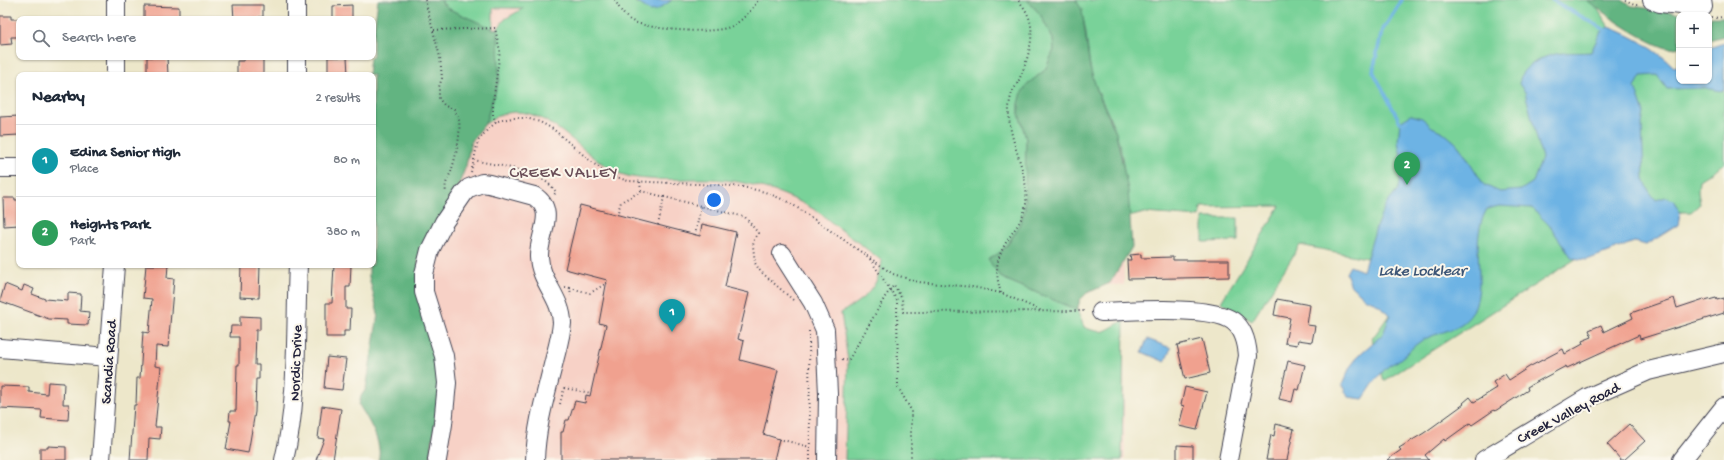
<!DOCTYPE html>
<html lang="en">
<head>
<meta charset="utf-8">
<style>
	body { margin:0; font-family:"Gochi Hand",sans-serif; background:#f6f6f7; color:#1f2937 }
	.controls { position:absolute; right:12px; top:12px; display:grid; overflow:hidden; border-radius:8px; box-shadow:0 1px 3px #0004 }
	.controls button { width:36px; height:36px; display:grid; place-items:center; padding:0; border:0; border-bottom:1px solid #e0e1e3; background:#fff; color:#1f2937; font:20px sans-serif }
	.you { position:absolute; left:714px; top:200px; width:14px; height:14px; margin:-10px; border:3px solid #fff; border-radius:50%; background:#1a73e8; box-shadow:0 0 0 6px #1a73e833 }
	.badge { display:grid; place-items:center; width:26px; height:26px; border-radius:50%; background:#0f766e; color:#fff; font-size:13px; font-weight:700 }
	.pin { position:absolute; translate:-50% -33px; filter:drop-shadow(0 1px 2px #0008) }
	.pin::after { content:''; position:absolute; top:21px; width:14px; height:12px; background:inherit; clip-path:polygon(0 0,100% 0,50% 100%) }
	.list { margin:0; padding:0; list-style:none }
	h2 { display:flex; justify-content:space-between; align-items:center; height:52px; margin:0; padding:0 16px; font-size:17px }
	h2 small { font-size:13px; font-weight:400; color:#747a83 }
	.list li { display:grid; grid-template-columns:26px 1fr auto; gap:12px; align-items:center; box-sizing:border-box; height:72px; padding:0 16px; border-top:1px solid #e0e1e3 }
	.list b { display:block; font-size:15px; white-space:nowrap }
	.list p { margin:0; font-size:13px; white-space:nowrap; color:#747a83 }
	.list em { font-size:13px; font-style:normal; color:#747a83 }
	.icon { flex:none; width:22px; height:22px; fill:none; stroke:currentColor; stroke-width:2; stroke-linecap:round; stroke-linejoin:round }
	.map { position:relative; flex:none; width:1724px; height:460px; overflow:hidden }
	.search { position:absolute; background:#fff; box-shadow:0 1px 3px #0004; left:16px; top:16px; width:360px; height:44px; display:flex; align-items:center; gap:10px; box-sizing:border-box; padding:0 14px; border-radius:8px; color:#747a83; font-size:15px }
	.panel { position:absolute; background:#fff; box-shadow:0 1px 3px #0004; left:16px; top:72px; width:360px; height:196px; border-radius:8px }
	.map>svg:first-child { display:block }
	.built { fill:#f7d1c6 }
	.green { fill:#79d299; stroke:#4e7a6a }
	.forest { fill:#62b481; stroke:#426b5e }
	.water { fill:#6db3e4; stroke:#486a90 }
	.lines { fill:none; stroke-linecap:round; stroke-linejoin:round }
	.stream { stroke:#6db3e4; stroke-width:3.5 }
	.building { fill:#f0a18f }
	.minor-casing { stroke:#404050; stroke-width:20 }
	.path { stroke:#404050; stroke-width:2; stroke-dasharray:1 3; stroke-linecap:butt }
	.minor { stroke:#fff; stroke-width:18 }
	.labels { text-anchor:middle; stroke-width:4; stroke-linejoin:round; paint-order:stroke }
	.street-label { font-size:15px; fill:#22223b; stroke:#fbf7ec }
	.neighbourhood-label { font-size:16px; letter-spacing:1px; fill:#6a4e58; stroke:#fbf7ec }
	.water-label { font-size:16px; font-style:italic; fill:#3c5576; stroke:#fbf7ec }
</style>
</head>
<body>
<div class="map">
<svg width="1724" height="460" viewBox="0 0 1724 460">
	<rect width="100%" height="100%" fill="#fbf7ec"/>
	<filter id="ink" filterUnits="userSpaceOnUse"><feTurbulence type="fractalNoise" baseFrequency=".025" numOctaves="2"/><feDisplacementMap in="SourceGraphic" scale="8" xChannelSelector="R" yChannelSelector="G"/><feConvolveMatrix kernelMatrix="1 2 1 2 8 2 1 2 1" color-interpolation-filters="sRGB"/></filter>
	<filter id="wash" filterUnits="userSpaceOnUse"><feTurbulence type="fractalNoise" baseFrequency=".012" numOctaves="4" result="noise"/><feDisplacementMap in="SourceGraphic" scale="16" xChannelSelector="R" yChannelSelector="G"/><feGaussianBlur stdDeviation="0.9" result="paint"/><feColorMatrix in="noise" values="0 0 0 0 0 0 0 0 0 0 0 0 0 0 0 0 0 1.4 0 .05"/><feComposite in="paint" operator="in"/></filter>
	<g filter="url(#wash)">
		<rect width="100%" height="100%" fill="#ede7ca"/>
		<!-- built -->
		<polygon class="built" points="391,0 1120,0 1124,285 1069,285 1070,340 1124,339 1125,460 395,460"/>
		<!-- green -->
		<g class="green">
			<path d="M442 0H634L636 3H667L672 0H1027L1040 14 1053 39 1054 50 1045 70 1029 83 1019 104V113L1026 139 1025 210 1017 230 1002 251V278L1077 310 1084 327C1107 337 1106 328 1124 321L1122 460H845L848 361 841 313C865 297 877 291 882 261 867 249 852 238 836 226 829 221 822 214 815 210 783 191 748 181 711 179 686 178 644 183 621 174 584 160 545 98 501 115 495 117 490 121 485 124L499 80 498 28 505 19 524 8H493V29L449 9 442 3Z"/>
			<path d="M1076 0H1587L1597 8 1609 27 1605 29 1679 81H1709L1724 61V164L1699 180 1698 192 1700 204 1691 212H1680L1673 200 1670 199 1384 381 1372 339 1422 269 1300 245 1252 321 1221 302 1280 206 1201 207 1200 217 1144 213 1129 217C1125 190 1125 159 1116 133 1109 112 1096 93 1091 71 1086 48 1088 21 1076 0Z"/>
			<polygon points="1203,218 1238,218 1238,241 1203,242"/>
		</g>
		<!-- forest -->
		<g class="forest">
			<path d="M378 0H442V3L449 9 493 29 498 28 499 80 485 124 471 142 466 166 453 200 418 262 437 350 441 381 430 460H378C384 444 367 418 359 405L361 396 366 389 378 314 369 277V265H373V213L377 174 373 144V75H368L370 57H373V39Z"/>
			<polygon points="1027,0 1076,0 1082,10 1090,68 1098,93 1116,133 1128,190 1132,247 1110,283 1087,293 1080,300 1077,310 1002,278 988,260 1002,251 1008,244 1017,230 1025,210 1026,139 1019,113 1019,104 1022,92 1029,83 1045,70 1054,50 1053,39 1040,14"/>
			<path d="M1587 0H1622L1632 6 1692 15H1679V47C1675 48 1671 49 1667 48 1647 43 1604 14 1587 0Z"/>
			<polygon points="1709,17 1724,17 1724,36 1709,40"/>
		</g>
		<!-- water -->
		<g class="water">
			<polygon points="634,0 672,0 657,10 650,11"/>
			<path d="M1609 27C1633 36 1656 49 1674 67L1679 65V81H1709V48L1724 43V89L1721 91 1706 88 1667 89 1657 75 1641 76 1635 87 1644 113 1642 124 1644 179 1649 191 1656 200 1666 197 1673 200 1680 212 1678 225 1646 245 1634 242 1587 260 1572 258 1549 225 1532 208 1499 206 1487 209C1468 241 1488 281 1473 311 1463 331 1438 331 1421 341 1413 346 1408 353 1400 359 1397 362 1393 363 1390 365 1379 373 1371 388 1363 399L1348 397 1342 385 1350 367 1360 354 1383 334 1390 316 1383 308 1374 302 1366 299 1351 286 1346 273 1350 266 1363 271 1376 227 1385 206 1398 190 1401 171V156L1398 142 1400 122 1411 115 1422 118 1432 127 1443 132 1456 143 1464 153 1484 185 1500 192 1521 190 1533 182 1542 158 1525 92 1519 84C1520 80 1521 75 1523 72 1532 61 1549 54 1563 53 1573 52 1582 53 1591 52L1600 33Z"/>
			<polygon points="1147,339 1171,348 1165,362 1142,352"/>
		</g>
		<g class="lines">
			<!-- stream -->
			<g class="stream">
				<polyline points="1552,0 1609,32"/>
				<polyline points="1400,122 1373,71 1382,31 1402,0"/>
			</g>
		</g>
		<g id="blocks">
			<!-- building -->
			<g class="building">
				<polygon points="233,5 263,5 263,17 259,17 259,19 234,19"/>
				<polygon points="352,5 352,19 333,19 333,6"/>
				<polygon points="144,6 179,7 179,19 144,19"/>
				<polygon points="0,16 11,16 11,19 19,19 19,37 11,37 12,44 0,45"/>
				<polygon points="147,57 167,57 168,75 147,75"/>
				<polygon points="244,57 263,57 263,75 237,74 237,61 244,61"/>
				<polygon points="328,57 347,57 348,75 328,75"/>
				<polygon points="19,116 19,135 0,136 0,117"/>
				<polygon points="3,198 15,198 15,200 19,200 19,225 4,226"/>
				<polygon points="580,205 700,236 702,224 736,232 725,287 749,293 738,339 744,341 740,360 778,370 763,434 779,439 774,460 561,460 561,432 563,432 566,420 569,420 575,401 585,403 586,395 590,396 606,325 599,323 607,280 565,269"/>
				<polygon points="1141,254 1141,258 1173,257 1173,260 1229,260 1229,277 1128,279 1127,260 1131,260 1130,255"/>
				<polygon points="146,265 168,265 167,278 174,279 168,347 156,346 155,366 161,367 155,427 161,427 160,439 149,438 148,460 130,460 134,405 136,405 137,378 140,378 143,332 149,333 152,299 143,298"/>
				<polygon points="241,265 260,265 259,298 240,297"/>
				<polygon points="334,265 351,265 350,287 346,287 346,309 351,309 350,331 344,331 344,337 326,337 326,303 332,303"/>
				<polygon points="5,284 22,291 24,285 34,289 32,294 45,299 68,301 68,293 81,294 80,311 89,312 88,325 67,324 67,320 49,319 0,301"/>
				<polygon points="1674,298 1677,308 1704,299 1705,301 1716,298 1717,300 1724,298 1724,313 1640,339 1639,335 1567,368 1566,366 1527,387 1528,390 1495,411 1494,410 1472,425 1470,423 1445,441 1444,439 1425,455 1429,460 1387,460 1401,450 1399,448 1424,433 1464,404 1463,403 1470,397 1474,402 1497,388 1493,382 1505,374 1509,380 1529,367 1563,349 1565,354 1583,344 1582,341 1592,337 1589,330 1601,325 1604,332 1633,318 1631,313"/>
				<polygon points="1277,299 1310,305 1307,325 1315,326 1312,342 1298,340 1297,345 1285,343 1290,318 1274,315"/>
				<polygon points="240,316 260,317 260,330 256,330 255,365 259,365 259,379 256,379 255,412 248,453 226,449 231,421 229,421 230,411 236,411 237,365 239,365 239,337 230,337 231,326 240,326"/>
				<polygon points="1202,339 1210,373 1185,379 1177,345"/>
				<polygon points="327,357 346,359 342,390 324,388"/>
				<polygon points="1288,361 1305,365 1299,390 1295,389 1292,402 1279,399"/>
				<polygon points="48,382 64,383 63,404 69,404 68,420 41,418 42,410 0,408 0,386 29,387 29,392 47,394"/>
				<polygon points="1185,387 1207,392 1197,430 1179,426 1184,406 1181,405"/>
				<polygon points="322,406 341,409 333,460 316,460 324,439 318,438"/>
				<polygon points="1276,424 1294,429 1287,460 1266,460 1271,435 1274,436"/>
				<polygon points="1629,424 1645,441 1624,460 1621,460 1607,444"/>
				<polygon points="1177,445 1193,446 1193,460 1177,460"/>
				<polygon points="48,446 66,447 66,460 40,460 40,448 48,448"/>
			</g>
		</g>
	</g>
	<g filter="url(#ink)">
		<use href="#blocks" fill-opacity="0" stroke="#404050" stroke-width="1"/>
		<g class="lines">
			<defs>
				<g id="minor">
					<polyline points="116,0 116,19"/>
					<polyline points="296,0 296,19"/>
					<polyline points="1652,0 1660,3 1703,7 1702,0"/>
					<polyline points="116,57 116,75"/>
					<polyline points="297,57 297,75"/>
					<polyline points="0,168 19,168"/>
					<polyline points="782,254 813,303 825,330 828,394 827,460"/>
					<path d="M1101 312C1131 311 1211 305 1233 321 1244 329 1247 343 1248 356L1228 460"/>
					<polyline points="0,348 108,357"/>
					<polyline points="101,460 115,265"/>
					<path d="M284 460C299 399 295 328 298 265"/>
					<path d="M437 460 443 424 447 383 444 356 424 292V274L430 250 444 222 464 193 469 188 482 183 489 184 534 196C558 211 538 235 539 257 540 281 562 299 562 323 561 336 557 349 554 361 546 394 536 426 535 460"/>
					<polyline points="1484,460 1587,398 1648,371 1724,353"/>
					<polyline points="1682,460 1724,407"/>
				</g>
			</defs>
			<!-- minor casing -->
			<use href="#minor" class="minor-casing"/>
			<!-- path -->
			<g class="path">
				<path d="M425 0 440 57 442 78 439 87V99L445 106 454 109C455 112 458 116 459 120 461 135 456 155 452 169 449 178 444 182 446 192"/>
				<path d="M615 0C619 8 624 17 632 21 650 30 715 35 732 26 743 20 752 10 758 0"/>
				<polyline points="1625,0 1639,6"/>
				<polyline points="1712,18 1724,17"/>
				<polyline points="434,30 495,28 500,51 493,103 493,115 496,123"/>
				<polyline points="474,160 478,141 488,129 498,121 512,118 526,118 540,122 553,129 594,164 611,175 628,181 720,185 743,187 765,192 789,202 893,274 918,282 973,287 1001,293 1042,311"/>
				<path d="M471 172 474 160C498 166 542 170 556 192L554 195"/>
				<polyline points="640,182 641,191"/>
				<polyline points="617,215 621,202 641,191 745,217 758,233 754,239 753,246 755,263 760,271 793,300"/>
				<polyline points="658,225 664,197"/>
				<polyline points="695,235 701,206"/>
				<polyline points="870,259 897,300 898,387 911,410 911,460"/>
				<polyline points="565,287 570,288 571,295"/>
				<polyline points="570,288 590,293 607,283"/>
				<path d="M1001 293C992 264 999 252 1015 229 1020 222 1025 212 1026 204 1030 167 1001 133 1011 96 1012 91 1017 85 1019 80 1026 64 1035 39 1030 21 1028 13 1023 6 1018 0"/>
				<polyline points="809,331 810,460"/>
				<polyline points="842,359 848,361 885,297 894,285 902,299 903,312 1086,311"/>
				<polyline points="564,388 591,393"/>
				<polyline points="560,404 564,388 563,385"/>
				<polyline points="779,439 810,447"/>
			</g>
			<!-- minor -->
			<use href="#minor" class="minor"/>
		</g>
	</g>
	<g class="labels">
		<!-- street labels -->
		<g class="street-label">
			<text transform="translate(108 362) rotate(-86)" y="5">Scandia Road</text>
			<text transform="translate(295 363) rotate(-88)" y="5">Nordic Drive</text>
			<text transform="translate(1568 412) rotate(-28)" y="5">Creek Valley Road</text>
		</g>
		<!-- neighbourhood labels -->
		<g class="neighbourhood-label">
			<text x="564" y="177">CREEK VALLEY</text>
		</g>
		<!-- water labels -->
		<g class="water-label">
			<text x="1422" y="275">Lake Locklear</text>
		</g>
	</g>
</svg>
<div class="controls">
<button>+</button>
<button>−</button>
</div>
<div class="you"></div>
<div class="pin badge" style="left:672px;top:332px;background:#0f9aa8">1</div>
<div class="pin badge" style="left:1407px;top:185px;background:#2e9e5b">2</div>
<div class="search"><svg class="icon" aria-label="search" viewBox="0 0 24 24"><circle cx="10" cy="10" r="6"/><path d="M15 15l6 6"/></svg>Search here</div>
<section class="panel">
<h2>Nearby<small>2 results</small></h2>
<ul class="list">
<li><span class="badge" style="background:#0f9aa8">1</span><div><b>Edina Senior High</b><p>Place</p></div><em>80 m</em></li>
<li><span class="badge" style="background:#2e9e5b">2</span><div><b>Heights Park</b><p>Park</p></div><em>380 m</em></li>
</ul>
</section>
</div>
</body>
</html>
